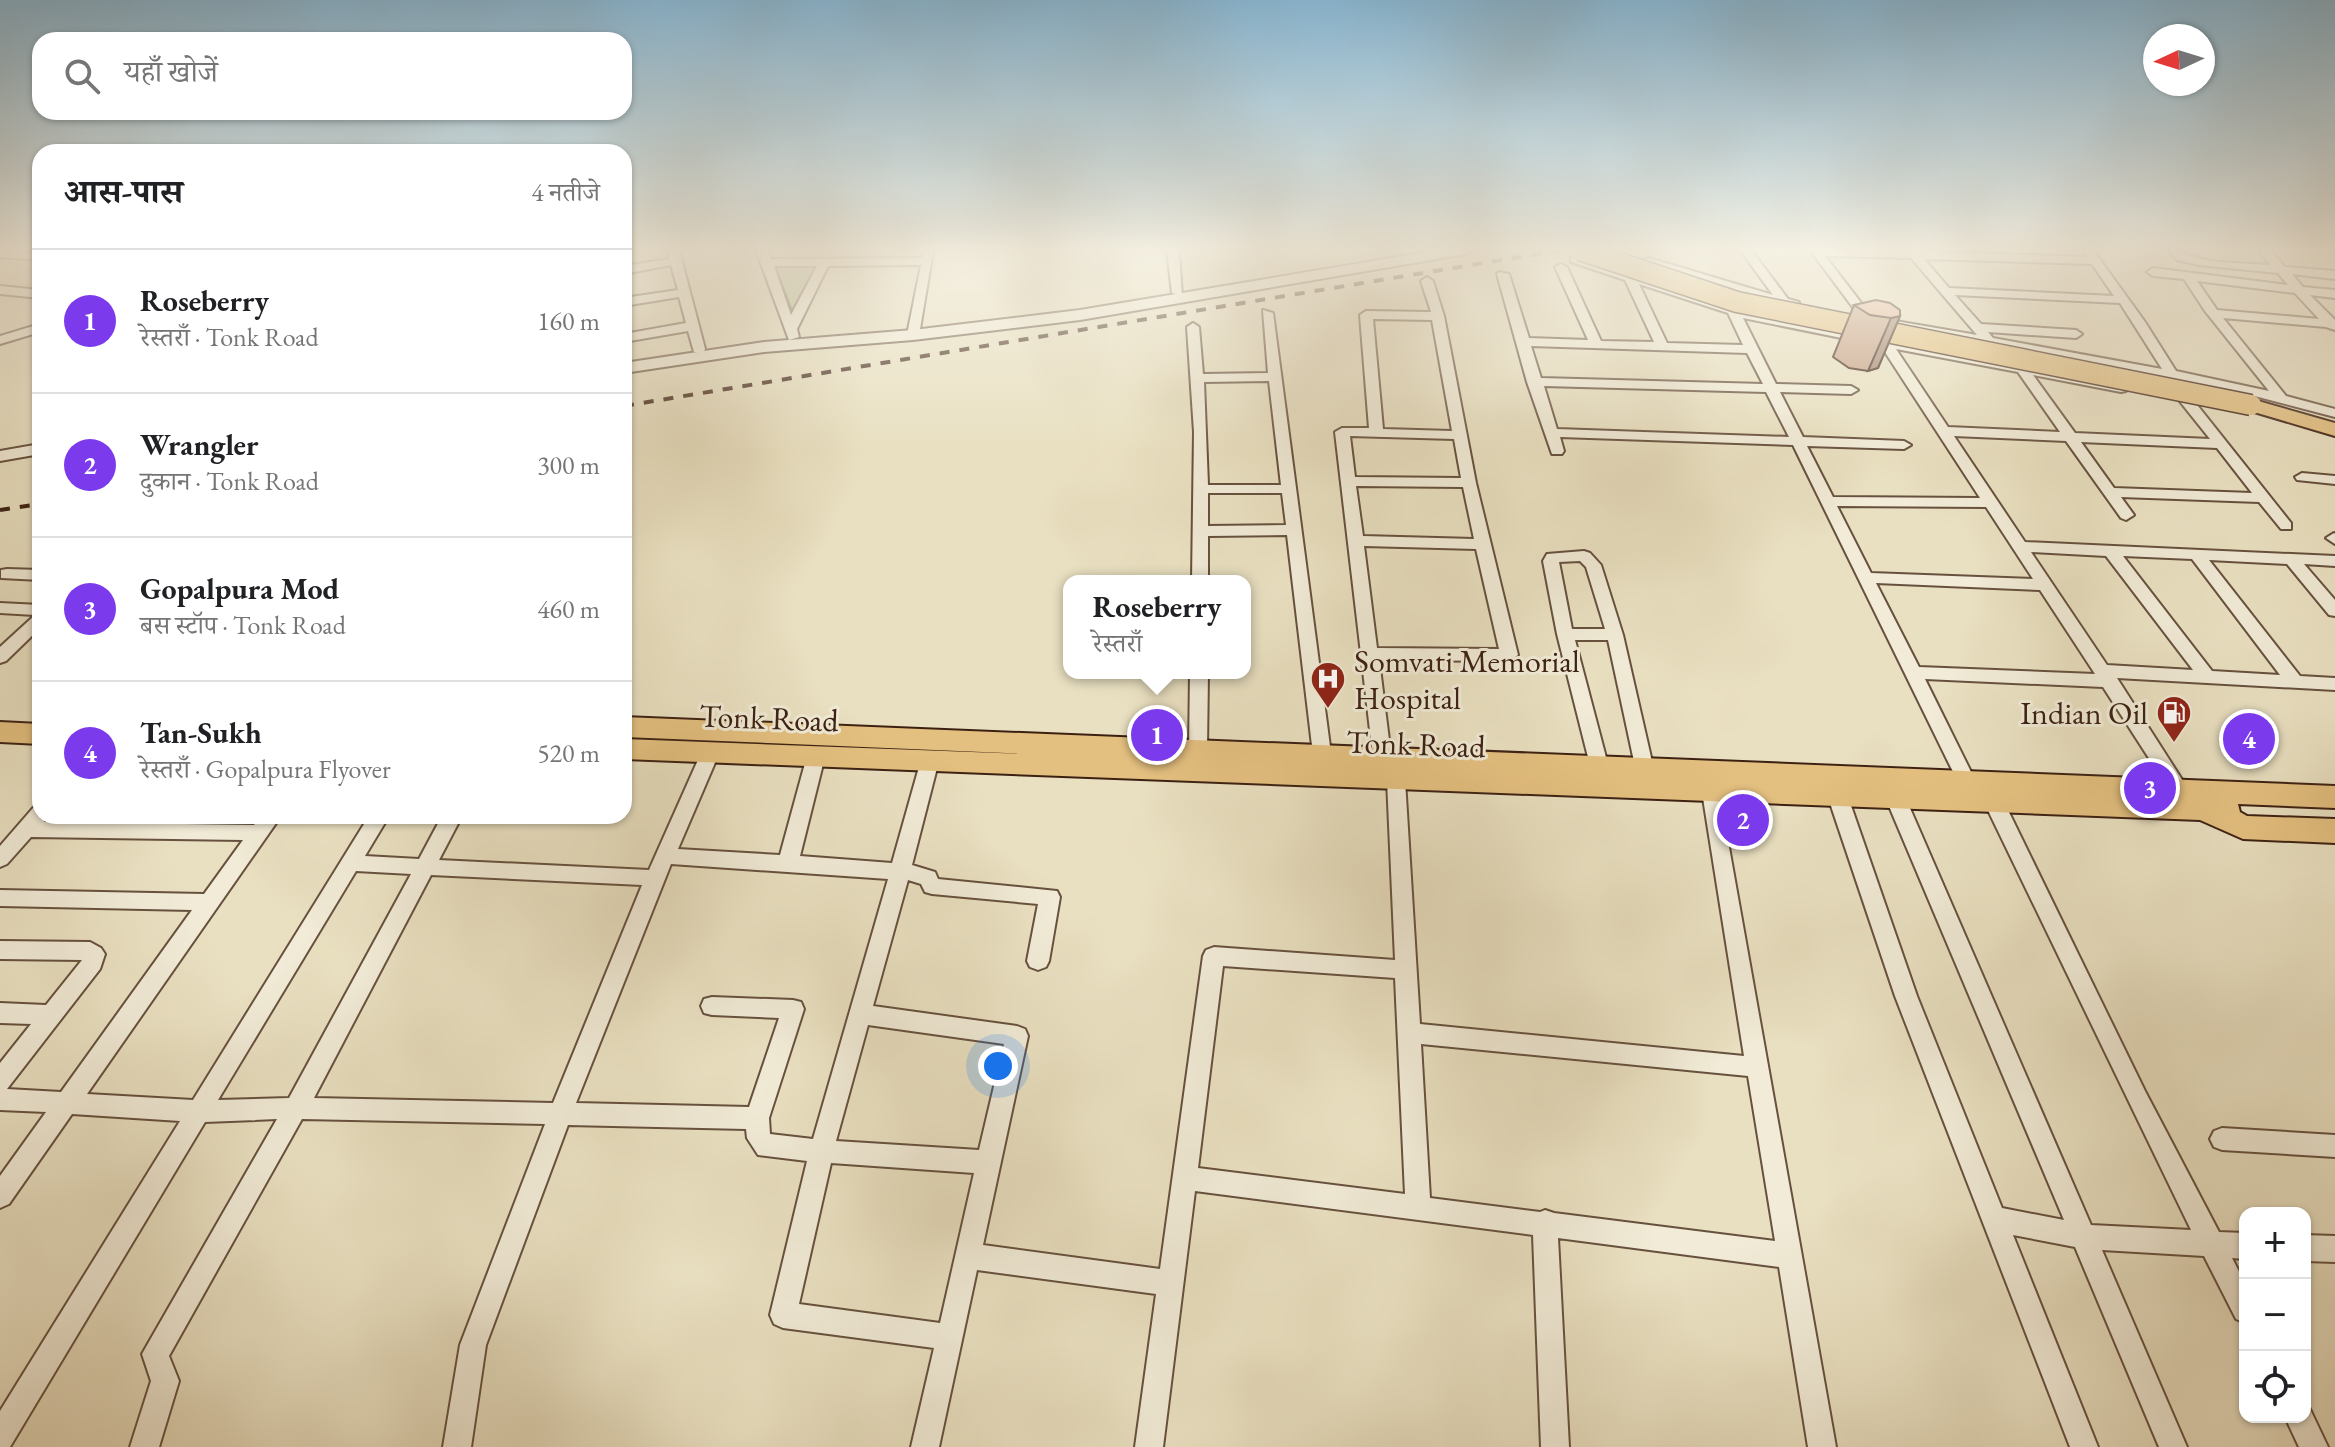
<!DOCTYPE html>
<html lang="hi">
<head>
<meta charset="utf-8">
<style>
	body { margin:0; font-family:"EB Garamond","Noto Serif Devanagari",serif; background:#f6f6f6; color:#202124 }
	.controls { position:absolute; right:24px; bottom:24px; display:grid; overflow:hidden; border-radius:16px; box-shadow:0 2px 6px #0004 }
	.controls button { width:72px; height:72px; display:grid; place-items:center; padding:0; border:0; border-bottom:2px solid #e0e0e0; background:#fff; color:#202124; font:40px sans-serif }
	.compass { position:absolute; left:2143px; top:24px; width:72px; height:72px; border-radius:50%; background:#fff; box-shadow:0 2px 6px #0004; rotate:266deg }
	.you { position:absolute; left:998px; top:1066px; width:28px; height:28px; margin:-20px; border:6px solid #fff; border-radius:50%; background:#1a73e8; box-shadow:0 0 0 12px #1a73e833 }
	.badge { display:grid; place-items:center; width:52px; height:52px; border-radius:50%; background:#7c3aed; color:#fff; font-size:26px; font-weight:700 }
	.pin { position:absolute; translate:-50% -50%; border:4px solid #fff; box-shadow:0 2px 8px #0006 }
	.popup { position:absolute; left:1063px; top:575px; width:188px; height:104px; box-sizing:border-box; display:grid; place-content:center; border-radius:16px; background:#fff; filter:drop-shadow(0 2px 6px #0005); font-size:26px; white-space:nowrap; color:#757577 }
	.popup b { font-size:30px; color:#202124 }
	.popup::after { content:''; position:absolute; left:50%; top:100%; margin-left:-16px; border:16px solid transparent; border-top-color:#fff }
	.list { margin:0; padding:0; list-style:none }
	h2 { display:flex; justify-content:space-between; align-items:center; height:104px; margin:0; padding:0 32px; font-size:34px }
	h2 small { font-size:26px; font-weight:400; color:#757577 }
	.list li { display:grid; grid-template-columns:52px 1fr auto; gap:24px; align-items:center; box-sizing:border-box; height:144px; padding:0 32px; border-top:2px solid #e0e0e0 }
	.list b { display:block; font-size:30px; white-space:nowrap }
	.list p { margin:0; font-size:26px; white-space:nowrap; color:#757577 }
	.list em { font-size:26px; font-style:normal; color:#757577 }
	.icon { flex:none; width:44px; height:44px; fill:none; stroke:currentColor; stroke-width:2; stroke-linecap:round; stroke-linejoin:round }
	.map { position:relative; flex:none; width:2335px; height:1447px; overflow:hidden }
	.search { position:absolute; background:#fff; box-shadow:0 2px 6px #0004; left:32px; top:32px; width:600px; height:88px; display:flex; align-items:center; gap:20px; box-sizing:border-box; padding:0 28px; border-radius:24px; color:#757577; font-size:30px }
	.panel { position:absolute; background:#fff; box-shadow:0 2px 6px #0004; left:32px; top:144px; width:600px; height:680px; border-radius:24px }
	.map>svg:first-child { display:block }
	.green { fill:#b5c294; stroke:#787254; stroke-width:2 }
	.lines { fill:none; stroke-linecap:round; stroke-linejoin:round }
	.minor-casing { stroke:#67513e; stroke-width:4 }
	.tertiary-casing { stroke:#67513e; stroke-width:4 }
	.primary-casing { stroke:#3c2113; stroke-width:4 }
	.minor { fill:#f1ebd7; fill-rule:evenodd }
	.tertiary { fill:#f1ebd7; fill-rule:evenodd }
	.primary { fill:#e4c080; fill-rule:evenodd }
	.rail { stroke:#3c2113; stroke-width:4; stroke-dasharray:10 10; stroke-linecap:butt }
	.primary-bridge-casing { stroke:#3c2113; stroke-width:23; stroke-linecap:butt }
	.primary-bridge { stroke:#e4c080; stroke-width:20 }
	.wall { fill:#c59d83; stroke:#3c2113; stroke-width:2 }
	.shaded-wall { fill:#a07f6a; stroke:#3c2113; stroke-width:2 }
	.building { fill:#e5b698; stroke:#3c2113; stroke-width:2 }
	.labels { text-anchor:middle; stroke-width:6; stroke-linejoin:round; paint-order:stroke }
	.poi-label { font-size:32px; fill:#3c2113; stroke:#f1ebd7; text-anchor:start }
	.street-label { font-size:32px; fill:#3c2113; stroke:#f1ebd7 }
</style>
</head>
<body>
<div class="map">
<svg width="2335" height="1447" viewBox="0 0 2335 1447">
	<rect width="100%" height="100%" fill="#e9e0c1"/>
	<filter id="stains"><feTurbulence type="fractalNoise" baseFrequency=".0025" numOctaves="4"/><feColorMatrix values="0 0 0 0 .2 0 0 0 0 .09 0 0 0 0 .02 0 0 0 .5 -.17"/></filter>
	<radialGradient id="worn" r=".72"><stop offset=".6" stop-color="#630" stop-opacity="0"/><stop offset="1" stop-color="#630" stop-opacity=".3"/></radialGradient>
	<!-- green -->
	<polygon class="green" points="775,266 817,266 795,318"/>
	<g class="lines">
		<defs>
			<g id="minor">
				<polygon points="667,250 679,250 705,349 704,352 694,352 688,331 624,342 624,334 686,323 679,297 624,306 624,298 678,290 671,265 624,274 624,266 669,259"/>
				<path d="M756 250H768L771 259 922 258 925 251H933L919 335 913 339 907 335 921 265 828 266 797 329 799 337 789 340ZM774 266H817L791 315Z"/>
				<polygon points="1167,250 1179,250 1182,296 1172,293"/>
				<polygon points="1740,250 1751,250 1788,299 1799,302 1799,308 1709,286 1639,260 1649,258 1773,295"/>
				<path d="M1810 250 1913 251 2087 257 2083 250H2093L2145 322 2176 371 2269 391 2205 311 2184 279 2153 276 2147 272 2153 268 2288 285 2278 273 2199 265 2177 260 2169 250H2180C2192 264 2251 263 2271 265L2258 250H2270L2285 267 2335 271V279L2292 274 2303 287 2335 290V298L2310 295 2335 320V330L2326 327 2223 318 2286 396 2335 409V417L2228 389 1878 324 1890 340 2126 385V391L2121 392 2033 375 2075 433 2210 439 2178 399 2180 396H2190L2291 523V529H2281L2259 502 2121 497 2134 515 2126 520 2121 518 2066 441 1954 436 2025 542 2335 556V566L2304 564 2335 600V616L2329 615 2287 564 2209 560 2300 676 2335 678V690L2117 678 2188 789 2186 794H2172L2103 687 1925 679 1975 780 1973 785H1959L1957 780 1793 445 1560 437 1564 451 1562 454H1552L1527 382 1497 274 1499 272 1509 274 1529 338 1588 340 1555 267 1561 264 1567 267 1601 341 1654 342 1625 280 1571 262V258L1575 257 1731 306 1740 304 1741 309 1875 337ZM1825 256 1911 258 1977 335 1872 317ZM1924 259 2092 264 2114 296 1949 288ZM2197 281 2295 293 2319 319 2217 310ZM1639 284 1728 313 1743 345 1667 343ZM1955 295 2120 303 2162 369 1993 338 1988 332 2076 338 2082 334 2076 330 1981 324ZM1743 318 1881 346 1980 498 1833 497 1807 446 1904 449 1911 445 1904 441 1803 437 1780 392 1851 394 1858 390 1851 386 1776 384ZM1531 346 1747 353 1763 384 1541 378ZM1896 349 2018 372 2060 432 1948 427ZM1544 386 1766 392 1789 437 1557 429ZM2081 442 2217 448 2252 493 2114 488ZM1837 506 1986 507 2033 579 1871 573ZM2031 552 2106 556 2193 670 2107 665ZM2123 556 2192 559 2280 675 2212 671ZM1876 583 2040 590 2095 674 1919 667Z"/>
				<polygon points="0,251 40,254 40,260 0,257"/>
				<path d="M1427 277 1433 281 1444 316 1476 483 1518 655 1509 661 1379 660 1391 756 1382 763 1373 756 1335 432 1342 428H1369L1360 315 1366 311 1431 312 1421 281ZM1373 319 1432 320 1452 431 1383 429ZM1350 436 1454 439 1461 478 1355 477ZM1356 486 1463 487 1474 539 1363 536ZM1364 546 1476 549 1499 649 1377 648Z"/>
				<polygon points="0,286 40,290 40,298 0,294"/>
				<path d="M1263 310 1273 313 1331 754 1322 761 1313 754 1287 535 1208 536V581H1192L1194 432 1187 327 1193 323 1199 327 1203 374 1268 373ZM1269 381 1281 485H1208L1204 382ZM1208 493H1282L1286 525 1208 526Z"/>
				<polygon points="40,324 40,332 0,344 0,336"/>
				<polygon points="2302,473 2335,476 2335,484 2297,480 2295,477"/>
				<polygon points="2334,533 2335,534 2335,544 2326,538"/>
				<path d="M1584 551 1590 553 1601 565 1623 635 1653 766 1651 771H1637L1635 766 1608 640H1575L1608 765 1606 770H1592L1590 765 1557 634 1543 561 1547 554ZM1580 561 1586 567 1605 629H1572L1559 562Z"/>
				<polygon points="7,569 40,570 40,580 1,578 1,570"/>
				<polygon points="0,603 40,605 40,628 6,661 0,663 0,647 35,615 0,613"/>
				<polygon points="1190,673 1208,673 1207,749 1198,756 1189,749"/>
				<path d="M711 744 720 751 678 849 780 855 807 756 816 749 825 756 800 856 892 863 921 760 923 755H937L939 760 912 865 935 872 938 879 1057 891 1060 897 1049 961 1046 967 1038 970 1030 967 1027 961 1038 904 932 894 925 892 921 884 908 880 873 1006 1017 1026 1025 1029 1028 1036 983 1245 1160 1269 1203 956 1206 950 1214 947 1395 960 1387 780 1389 775H1403L1405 780 1420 1024 1744 1056 1700 779 1702 774H1716L1836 1447H1808L1779 1267 1558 1238 1569 1447H1541L1533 1235 1195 1191 1163 1447H1135L1156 1294 977 1270 939 1447H911L934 1348 783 1328 774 1324 770 1315 807 1161 758 1155 747 1138 746 1129 568 1125 486 1345 471 1447H443L460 1345 545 1124 302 1119 169 1356 179 1381 159 1447H130L151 1381 142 1354 277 1119 205 1122 10 1447H0V1411L180 1121 72 1114 9 1204 0 1208V1176L46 1112 0 1110V1063L31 1024 0 1023V1003L46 1005 82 960 0 959V941L90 942 101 948 105 954 100 969 7 1089 61 1092 192 910 0 906V890L204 894 243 840 31 837 7 864 0 867V846L33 808 40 806V816H48L44 822 254 825 260 816H281L87 1094 193 1100 369 816H389L365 856 419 859 442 816H462L439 860 649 870 702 751ZM671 864 888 879 813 1139 770 1134 769 1118 804 1009 801 1002 793 1000 712 997 704 999 701 1006 704 1013 712 1015 779 1018 749 1107 576 1103ZM356 871 411 874 289 1098 218 1100ZM431 875 642 885 553 1103 314 1098ZM1223 966 1395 978 1405 1194 1198 1168ZM868 1025 1004 1044 979 1150 836 1141ZM1421 1044 1748 1076 1775 1241 1554 1213 1545 1210 1540 1212 1430 1198ZM831 1163 974 1173 940 1323 799 1304Z"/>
				<polygon points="1838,790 1845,792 1848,797 1917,996 2002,1208 2064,1220 1886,799 1889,794 1903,794 1906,799 2091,1225 2191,1230 1984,802 1987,797 2001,797 2004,802 2145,1091 2219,1232 2245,1233 2245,1259 2232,1258 2245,1283 2245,1323 2236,1319 2204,1256 2102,1250 2187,1447 2159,1447 2075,1247 2013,1235 2098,1447 2070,1447 1895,996 1828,797 1831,792"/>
				<polygon points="2222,1128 2335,1135 2335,1157 2222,1150 2214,1147 2210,1139 2214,1131"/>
				<polygon points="2305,1235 2335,1236 2335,1262 2305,1261"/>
				<polygon points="2305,1406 2309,1407 2328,1447 2299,1447 2285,1417 2305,1417"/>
			</g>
			<g id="tertiary">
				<polygon points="1439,250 1473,250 1466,254 1080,320 913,340 764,352 624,373 624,363 764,342 913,330 1080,310"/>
				<polygon points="40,444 40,454 0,461 0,451"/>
			</g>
			<g id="primary">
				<polygon points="2251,399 2335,423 2335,436 2244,409 2240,405"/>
				<polygon points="624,717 2335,786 2335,808 2238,804 2240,812 2247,816 2335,819 2335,843 2243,839 2200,820 624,759 624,739 1054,755 624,737"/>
				<polygon points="0,722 40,724 40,744 0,742"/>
			</g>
		</defs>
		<!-- minor casing -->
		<use href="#minor" class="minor-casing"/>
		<!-- tertiary casing -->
		<use href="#tertiary" class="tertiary-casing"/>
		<!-- primary casing -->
		<use href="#primary" class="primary-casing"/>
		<!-- minor -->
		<use href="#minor" class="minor"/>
		<!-- tertiary -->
		<use href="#tertiary" class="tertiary"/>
		<!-- primary -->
		<use href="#primary" class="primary"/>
		<!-- rail -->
		<g class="rail">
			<polyline points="624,406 1561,250"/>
			<polyline points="0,510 40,504"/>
		</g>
		<defs>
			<polyline id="primary-bridge" points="1580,250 1737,302 2251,405"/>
		</defs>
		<!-- primary-bridge casing -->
		<use href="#primary-bridge" class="primary-bridge-casing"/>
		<!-- primary-bridge -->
		<use href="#primary-bridge" class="primary-bridge"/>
	</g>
	<!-- wall -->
	<polygon class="wall" points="1854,305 1900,316 1878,368 1868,371 1849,368 1833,357"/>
	<!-- shaded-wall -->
	<polygon class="shaded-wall" points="1900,316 1878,368 1868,371 1891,318"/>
	<!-- building -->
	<polygon class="building" points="1876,300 1890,303 1900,310 1900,316 1891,318 1870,315 1854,305"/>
	<!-- sky -->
	<linearGradient id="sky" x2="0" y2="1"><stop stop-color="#88b7d4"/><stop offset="0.55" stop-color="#f5f1e3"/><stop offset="1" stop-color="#f5f1e3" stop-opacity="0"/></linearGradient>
	<rect width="2335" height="453" fill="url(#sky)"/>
	<!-- icons -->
	<defs>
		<symbol id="hospital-pin" viewBox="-11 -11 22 30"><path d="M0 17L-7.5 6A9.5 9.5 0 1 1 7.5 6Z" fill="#8f2418" stroke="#f1ebd7"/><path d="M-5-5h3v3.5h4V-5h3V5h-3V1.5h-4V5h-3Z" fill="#fff"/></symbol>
		<symbol id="fuel-pin" viewBox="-11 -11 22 30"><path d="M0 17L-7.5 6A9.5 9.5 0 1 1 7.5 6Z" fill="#8f2418" stroke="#f1ebd7"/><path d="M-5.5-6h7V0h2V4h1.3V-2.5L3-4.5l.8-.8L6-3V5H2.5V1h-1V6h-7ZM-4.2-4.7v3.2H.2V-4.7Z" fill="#fff"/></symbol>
	</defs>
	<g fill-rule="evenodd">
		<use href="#hospital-pin" x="1308" y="659" width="40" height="54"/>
		<use href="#fuel-pin" x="2154" y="693" width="40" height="54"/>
	</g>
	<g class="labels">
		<!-- poi labels -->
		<g class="poi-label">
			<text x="1354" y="672">Somvati Memorial<tspan x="1354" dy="37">Hospital</tspan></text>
			<text x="2148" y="724" text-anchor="end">Indian Oil</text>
		</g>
		<!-- street labels -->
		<g class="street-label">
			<text transform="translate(769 718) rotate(2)" y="11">Tonk Road</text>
			<text transform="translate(1416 744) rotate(2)" y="11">Tonk Road</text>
		</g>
	</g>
	<rect width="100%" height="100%" filter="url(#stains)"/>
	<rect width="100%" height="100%" fill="url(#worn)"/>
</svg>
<div class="controls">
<button>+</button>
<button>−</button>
<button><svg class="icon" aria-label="locate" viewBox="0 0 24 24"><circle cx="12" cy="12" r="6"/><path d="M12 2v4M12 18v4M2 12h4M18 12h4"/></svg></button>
</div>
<svg class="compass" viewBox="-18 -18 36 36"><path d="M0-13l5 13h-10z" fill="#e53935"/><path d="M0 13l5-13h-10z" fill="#757577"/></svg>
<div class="you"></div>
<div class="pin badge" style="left:1157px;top:735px">1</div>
<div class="popup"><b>Roseberry</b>रेस्तराँ</div>
<div class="pin badge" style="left:1743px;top:820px">2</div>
<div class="pin badge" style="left:2150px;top:788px">3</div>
<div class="pin badge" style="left:2249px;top:739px">4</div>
<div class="search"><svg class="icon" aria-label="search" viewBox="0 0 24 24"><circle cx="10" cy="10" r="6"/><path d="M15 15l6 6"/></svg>यहाँ खोजें</div>
<section class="panel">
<h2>आस-पास<small>4 नतीजे</small></h2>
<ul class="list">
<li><span class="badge">1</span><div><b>Roseberry</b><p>रेस्तराँ · Tonk Road</p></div><em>160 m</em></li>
<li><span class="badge">2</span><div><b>Wrangler</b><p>दुकान · Tonk Road</p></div><em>300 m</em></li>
<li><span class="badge">3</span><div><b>Gopalpura Mod</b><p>बस स्टॉप · Tonk Road</p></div><em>460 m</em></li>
<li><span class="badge">4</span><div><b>Tan-Sukh</b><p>रेस्तराँ · Gopalpura Flyover</p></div><em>520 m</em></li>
</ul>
</section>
</div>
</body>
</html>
